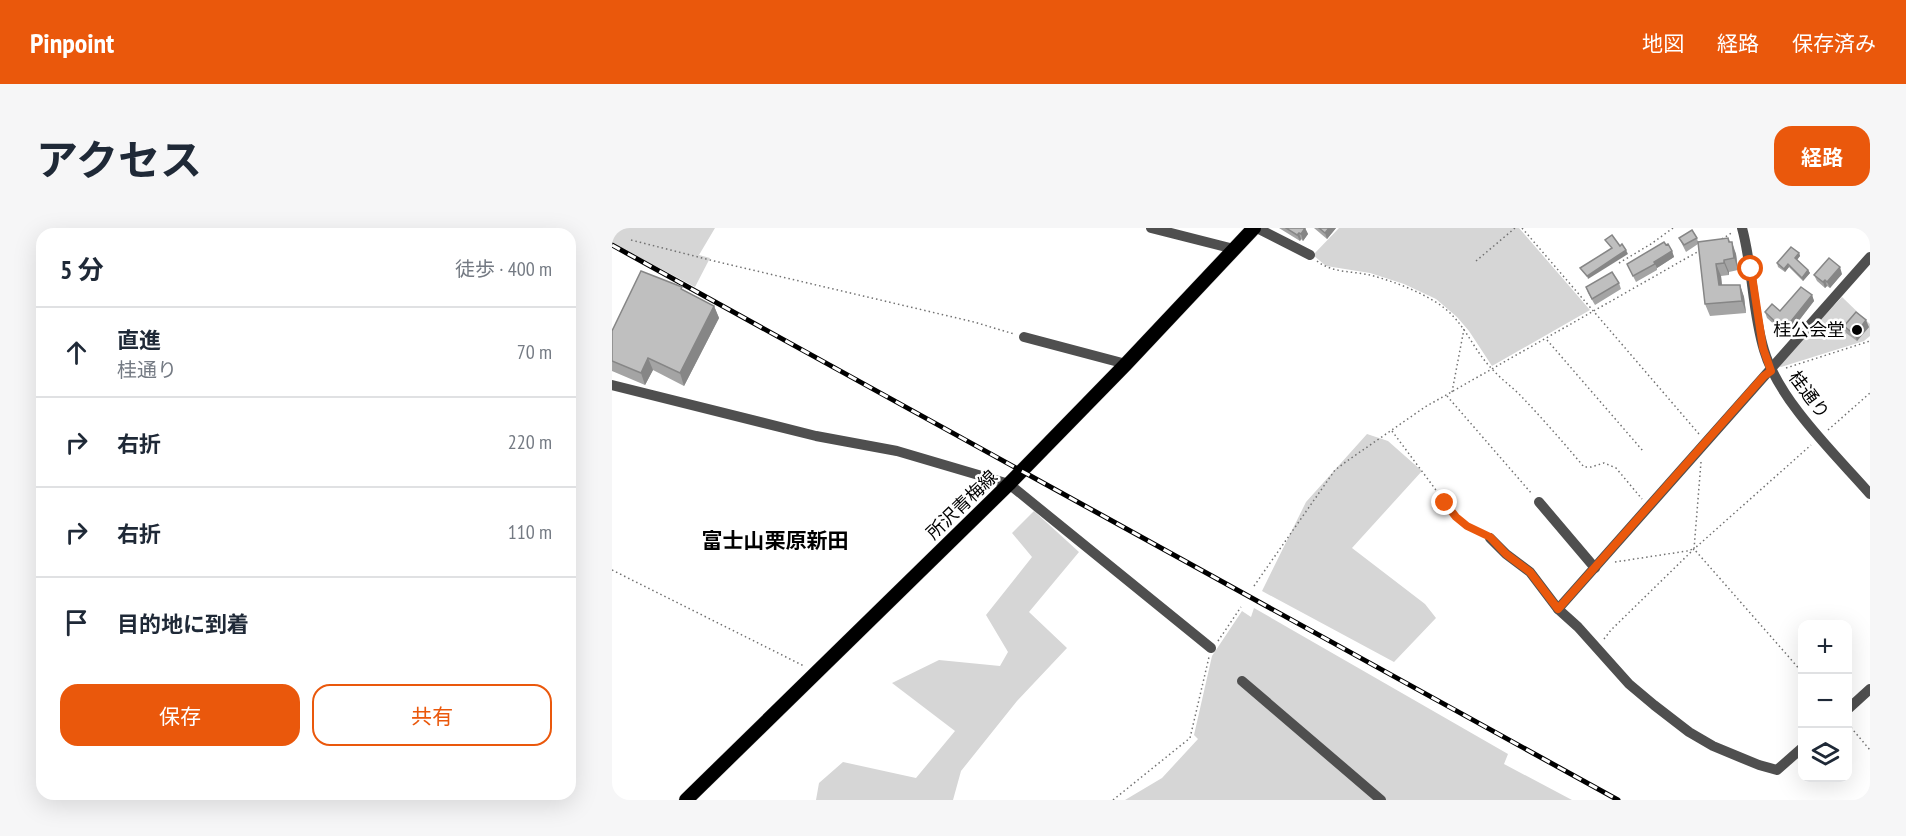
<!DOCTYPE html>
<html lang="ja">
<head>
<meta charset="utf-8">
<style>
	body { margin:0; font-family:"PT Sans Narrow","Noto Sans JP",sans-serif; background:#f6f6f7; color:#1f2937 }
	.controls { position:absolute; right:18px; bottom:18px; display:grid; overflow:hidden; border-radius:12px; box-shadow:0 6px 24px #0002 }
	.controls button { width:54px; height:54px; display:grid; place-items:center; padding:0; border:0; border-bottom:2px solid #e0e1e3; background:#fff; color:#1f2937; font:30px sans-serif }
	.stop { position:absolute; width:18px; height:18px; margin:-14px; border:4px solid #ea580c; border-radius:50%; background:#fff }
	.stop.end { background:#ea580c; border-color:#fff; box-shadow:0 2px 6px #0008 }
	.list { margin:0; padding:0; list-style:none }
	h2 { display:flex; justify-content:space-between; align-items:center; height:78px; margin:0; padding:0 24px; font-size:26px }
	h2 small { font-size:20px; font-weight:400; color:#747a83 }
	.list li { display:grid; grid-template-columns:39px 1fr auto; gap:18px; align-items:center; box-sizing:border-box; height:90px; padding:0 24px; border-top:2px solid #e0e1e3 }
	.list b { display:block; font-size:22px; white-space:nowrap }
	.list p { margin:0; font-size:20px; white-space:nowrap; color:#747a83 }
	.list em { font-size:20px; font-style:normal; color:#747a83 }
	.actions { display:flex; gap:12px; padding:18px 24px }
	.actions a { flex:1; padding:14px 0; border:2px solid #ea580c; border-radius:18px; text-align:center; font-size:21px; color:#ea580c }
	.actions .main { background:#ea580c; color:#fff }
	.icon { flex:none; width:33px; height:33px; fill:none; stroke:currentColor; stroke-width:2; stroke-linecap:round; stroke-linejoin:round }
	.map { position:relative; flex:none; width:1258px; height:572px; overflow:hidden; border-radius:18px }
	header { display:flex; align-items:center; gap:36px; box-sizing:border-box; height:84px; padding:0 30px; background:#ea580c; color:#fff }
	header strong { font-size:28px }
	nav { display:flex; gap:33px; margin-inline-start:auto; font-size:21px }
	.intro { display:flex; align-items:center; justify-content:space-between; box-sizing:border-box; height:144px; padding:0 36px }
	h1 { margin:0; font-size:42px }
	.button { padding:15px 27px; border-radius:18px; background:#ea580c; color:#fff; font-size:21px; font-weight:700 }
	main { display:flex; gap:36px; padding:0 36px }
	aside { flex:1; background:#fff; border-radius:18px; box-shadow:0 6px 24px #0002 }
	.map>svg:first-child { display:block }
	.green { fill:#d6d6d6 }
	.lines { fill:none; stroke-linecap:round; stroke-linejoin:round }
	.major-casing { stroke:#dbdbdb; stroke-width:15 }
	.path { stroke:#717171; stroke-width:1.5; stroke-dasharray:1.5 3; stroke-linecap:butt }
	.minor { stroke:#4f4f4f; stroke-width:10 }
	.major { stroke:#000; stroke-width:14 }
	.rail-casing { stroke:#000; stroke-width:5 }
	.rail { stroke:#fff; stroke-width:3; stroke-dasharray:9; stroke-linecap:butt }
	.wall { fill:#a4a4a4 }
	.shaded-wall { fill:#868686 }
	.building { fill:#bfbfbf; stroke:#868686; stroke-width:1.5 }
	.route { stroke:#ea580c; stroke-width:8 }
	.poi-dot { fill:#000; stroke:#fff; stroke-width:2 }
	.labels { text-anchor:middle; stroke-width:5; stroke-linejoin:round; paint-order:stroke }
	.poi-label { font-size:18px; fill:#000; stroke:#fff; text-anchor:end }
	.street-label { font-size:18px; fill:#000; stroke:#fff }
	.quarter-label { font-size:21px; font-weight:bold; fill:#000; stroke:#fff }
</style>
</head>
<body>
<header>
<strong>Pinpoint</strong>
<nav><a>地図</a><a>経路</a><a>保存済み</a></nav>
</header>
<div class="intro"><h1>アクセス</h1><a class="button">経路</a></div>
<main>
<aside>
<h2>5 分<small>徒歩 · 400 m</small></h2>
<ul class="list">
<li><svg class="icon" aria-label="ahead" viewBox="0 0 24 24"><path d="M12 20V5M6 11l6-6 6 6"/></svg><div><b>直進</b><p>桂通り</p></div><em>70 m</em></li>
<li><svg class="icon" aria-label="right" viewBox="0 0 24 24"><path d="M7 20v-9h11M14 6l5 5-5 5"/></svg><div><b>右折</b></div><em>220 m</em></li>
<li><svg class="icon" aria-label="right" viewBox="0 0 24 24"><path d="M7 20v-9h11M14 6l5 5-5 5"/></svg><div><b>右折</b></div><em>110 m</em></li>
<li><svg class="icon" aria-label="arrive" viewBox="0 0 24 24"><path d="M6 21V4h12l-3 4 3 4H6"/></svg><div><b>目的地に到着</b></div></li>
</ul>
<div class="actions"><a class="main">保存</a><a>共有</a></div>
</aside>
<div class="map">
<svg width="1258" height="572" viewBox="0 0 1258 572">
	<rect width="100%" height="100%" fill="#fff"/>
	<!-- green -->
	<g class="green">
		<polygon points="0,0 103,0 87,27 98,30 83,59 0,15"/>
		<polygon points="727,0 907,0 978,82 880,138 857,103 845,89 824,71 792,56 758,45 714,38 701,27"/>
		<polygon points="1230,69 1258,96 1258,108 1252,113 1169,139 1165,138"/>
		<polygon points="755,206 776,213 810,243 740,320 813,376 824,390 782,434 650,363 694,274"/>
		<polygon points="422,283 467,324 417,384 455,420 405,473 349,543 341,572 204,572 207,555 231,534 304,550 343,503 280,455 327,432 388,438 396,424 374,387 420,329 400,305"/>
		<polygon points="642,380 896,526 892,536 960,572 513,572 550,550 586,511 582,507 600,428 630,383 639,389"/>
	</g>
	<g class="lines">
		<defs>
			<polyline id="major" points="74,572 397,256 514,136 642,0"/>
		</defs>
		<!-- major casing -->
		<use href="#major" class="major-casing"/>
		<!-- path -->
		<g class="path">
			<polyline points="910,0 1087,206"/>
			<polyline points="1110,11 1121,4"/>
			<polyline points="19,12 102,33 362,94 402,106"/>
			<path d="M705 33C720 45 740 43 758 47 780 53 802 61 822 73 853 91 858 119 881 142 889 151 899 158 908 167 930 190 951 214 972 239H979L992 235 1004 240 1030 271"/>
			<polyline points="864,33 903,0"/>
			<polyline points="1007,35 1039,16 1061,0"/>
			<polyline points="935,112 1031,223"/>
			<polyline points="1174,140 1258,113"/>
			<polyline points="840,164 852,101"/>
			<polyline points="835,168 920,266"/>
			<polyline points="1216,202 1258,165"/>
			<polyline points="780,203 844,289 855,298 868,304"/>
			<polyline points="1089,234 1082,321 1190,444"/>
			<polyline points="1003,334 1075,323 1081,321"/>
			<polyline points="0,342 192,438"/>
			<polyline points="642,358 723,242 735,233 813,179 1087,23"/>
			<polyline points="992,411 999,402 1082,321 1199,217"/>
			<polyline points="606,413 629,379"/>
			<polyline points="1236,496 1258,522"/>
			<polyline points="501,572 578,510 597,429"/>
		</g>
		<!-- minor -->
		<g class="minor">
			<polyline points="539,0 622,21"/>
			<polyline points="645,0 698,27"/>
			<path d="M1130 0C1141 40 1140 83 1152 122 1167 173 1223 226 1258 266"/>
			<polyline points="412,109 514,136"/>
			<polyline points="0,157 204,208 285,223 397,256 599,420"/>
			<polyline points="927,274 983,340"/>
			<polyline points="878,310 894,326 918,344 946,381 966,399 1017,456 1042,477 1077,504 1101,518 1147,537 1165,542 1190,520"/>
			<polyline points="946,381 1258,29"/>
			<polyline points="630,453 769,572"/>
			<polyline points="1236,481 1258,461"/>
		</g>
		<!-- major -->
		<use href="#major" class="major"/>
		<defs>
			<polyline id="rail" points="0,17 1006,572"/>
		</defs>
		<!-- rail casing -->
		<use href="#rail" class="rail-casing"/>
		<!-- rail -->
		<use href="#rail" class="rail"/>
	</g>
	<!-- wall -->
	<g class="wall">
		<polygon points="667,0 693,0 696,6 691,13 689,11 688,13"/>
		<polygon points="702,0 724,0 715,11"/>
		<polygon points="1067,10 1085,10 1086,14 1116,10 1124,26 1126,42 1117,44 1117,47 1109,48 1110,57 1128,57 1132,69 1134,85 1098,88 1093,76 1086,16 1074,24"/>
		<polygon points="1060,23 1062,29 1045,40 1045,42 1024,54 1015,36"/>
		<polygon points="1187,25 1188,28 1185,32 1196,42 1198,45 1191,53 1177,39 1173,44 1166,39 1165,35"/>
		<polygon points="1230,46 1218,60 1215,58 1213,60 1205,53 1202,47"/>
		<polygon points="1007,55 1009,61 983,77 976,65 974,59"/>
		<polygon points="70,59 70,61 102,78 107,90 72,158 41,142 33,157 0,143 0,103"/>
		<polygon points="1200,67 1202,73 1175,108 1155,90 1153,84 1168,83"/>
		<polygon points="1232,98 1257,99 1245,113 1234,105"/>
	</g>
	<!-- shaded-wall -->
	<g class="shaded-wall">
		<polygon points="693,0 696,6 691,13 689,6"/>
		<polygon points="717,0 724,0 715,11 713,5"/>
		<polygon points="687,5 689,11 688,13 685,7"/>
		<polygon points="1116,10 1121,22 1120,14 1124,26 1126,42"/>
		<polygon points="1014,22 1016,26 976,51 975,48"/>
		<polygon points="1060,23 1062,29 1045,40 1042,34"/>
		<polygon points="1187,25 1188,28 1184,33 1183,30"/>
		<polygon points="1112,32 1117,44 1117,47 1112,35"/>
		<polygon points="1104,36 1109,48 1111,69 1107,57"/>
		<polygon points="1176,36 1177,39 1173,44 1172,41"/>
		<polygon points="1228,39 1230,46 1218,60 1215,54"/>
		<polygon points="1196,42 1198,45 1191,53 1190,50"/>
		<polygon points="1213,52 1215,58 1213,60 1211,54"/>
		<polygon points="1128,57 1132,69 1134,85 1130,73"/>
		<polygon points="1200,67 1202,73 1175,108 1172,102"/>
		<polygon points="102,78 107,90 72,158 68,145"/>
		<polygon points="1254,92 1257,99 1245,113 1243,107"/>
		<polygon points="36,130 41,142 33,157 29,145"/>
	</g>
	<!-- building -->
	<g class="building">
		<polygon points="674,0 693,0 689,6 687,5 685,7"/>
		<polygon points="707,0 717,0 713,5"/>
		<polygon points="1080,2 1085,10 1072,17 1067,10"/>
		<polygon points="1000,7 1008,18 1010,16 1014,22 975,48 968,40 1000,20 993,12"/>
		<polygon points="1116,10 1117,14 1120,14 1122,30 1112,32 1112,35 1104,36 1107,57 1128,57 1130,73 1093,76 1086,14"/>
		<polygon points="1052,14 1054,17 1056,16 1060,23 1042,34 1043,36 1021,48 1015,36"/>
		<polygon points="1179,19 1187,25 1183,30 1196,42 1190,50 1176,36 1172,41 1165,35"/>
		<polygon points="1217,30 1228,39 1215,54 1213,52 1211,54 1202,47"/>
		<polygon points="29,43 70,59 69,61 102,78 68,145 36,130 29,145 0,133 0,103"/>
		<polygon points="1000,44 1007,55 980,71 974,59"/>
		<polygon points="1189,59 1200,67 1172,102 1153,84 1160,76 1168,83"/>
		<polygon points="1244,84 1254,92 1243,107 1232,98"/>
	</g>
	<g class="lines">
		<!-- route -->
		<polyline class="route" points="833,275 844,289 855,298 878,309 894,326 918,344 946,381 1152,148 1159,143 1151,120 1139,41"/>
	</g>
	<!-- markers -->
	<circle class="poi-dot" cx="1245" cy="102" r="6"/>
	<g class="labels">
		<!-- poi labels -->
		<g class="poi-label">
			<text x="1233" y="108">桂公会堂</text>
		</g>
		<!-- street labels -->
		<g class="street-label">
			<text transform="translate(1197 167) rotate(53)" y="6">桂通り</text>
			<text transform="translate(350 277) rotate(-44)" y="6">所沢青梅線</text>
		</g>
		<!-- quarter labels -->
		<g class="quarter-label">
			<text x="163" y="320">富士山栗原新田</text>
		</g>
	</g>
</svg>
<div class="controls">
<button>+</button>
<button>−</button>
<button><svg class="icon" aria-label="layers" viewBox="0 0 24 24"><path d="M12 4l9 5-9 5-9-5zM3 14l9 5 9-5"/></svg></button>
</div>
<div class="stop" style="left:1139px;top:41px"></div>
<div class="stop end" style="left:833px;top:275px"></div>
</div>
</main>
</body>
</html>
